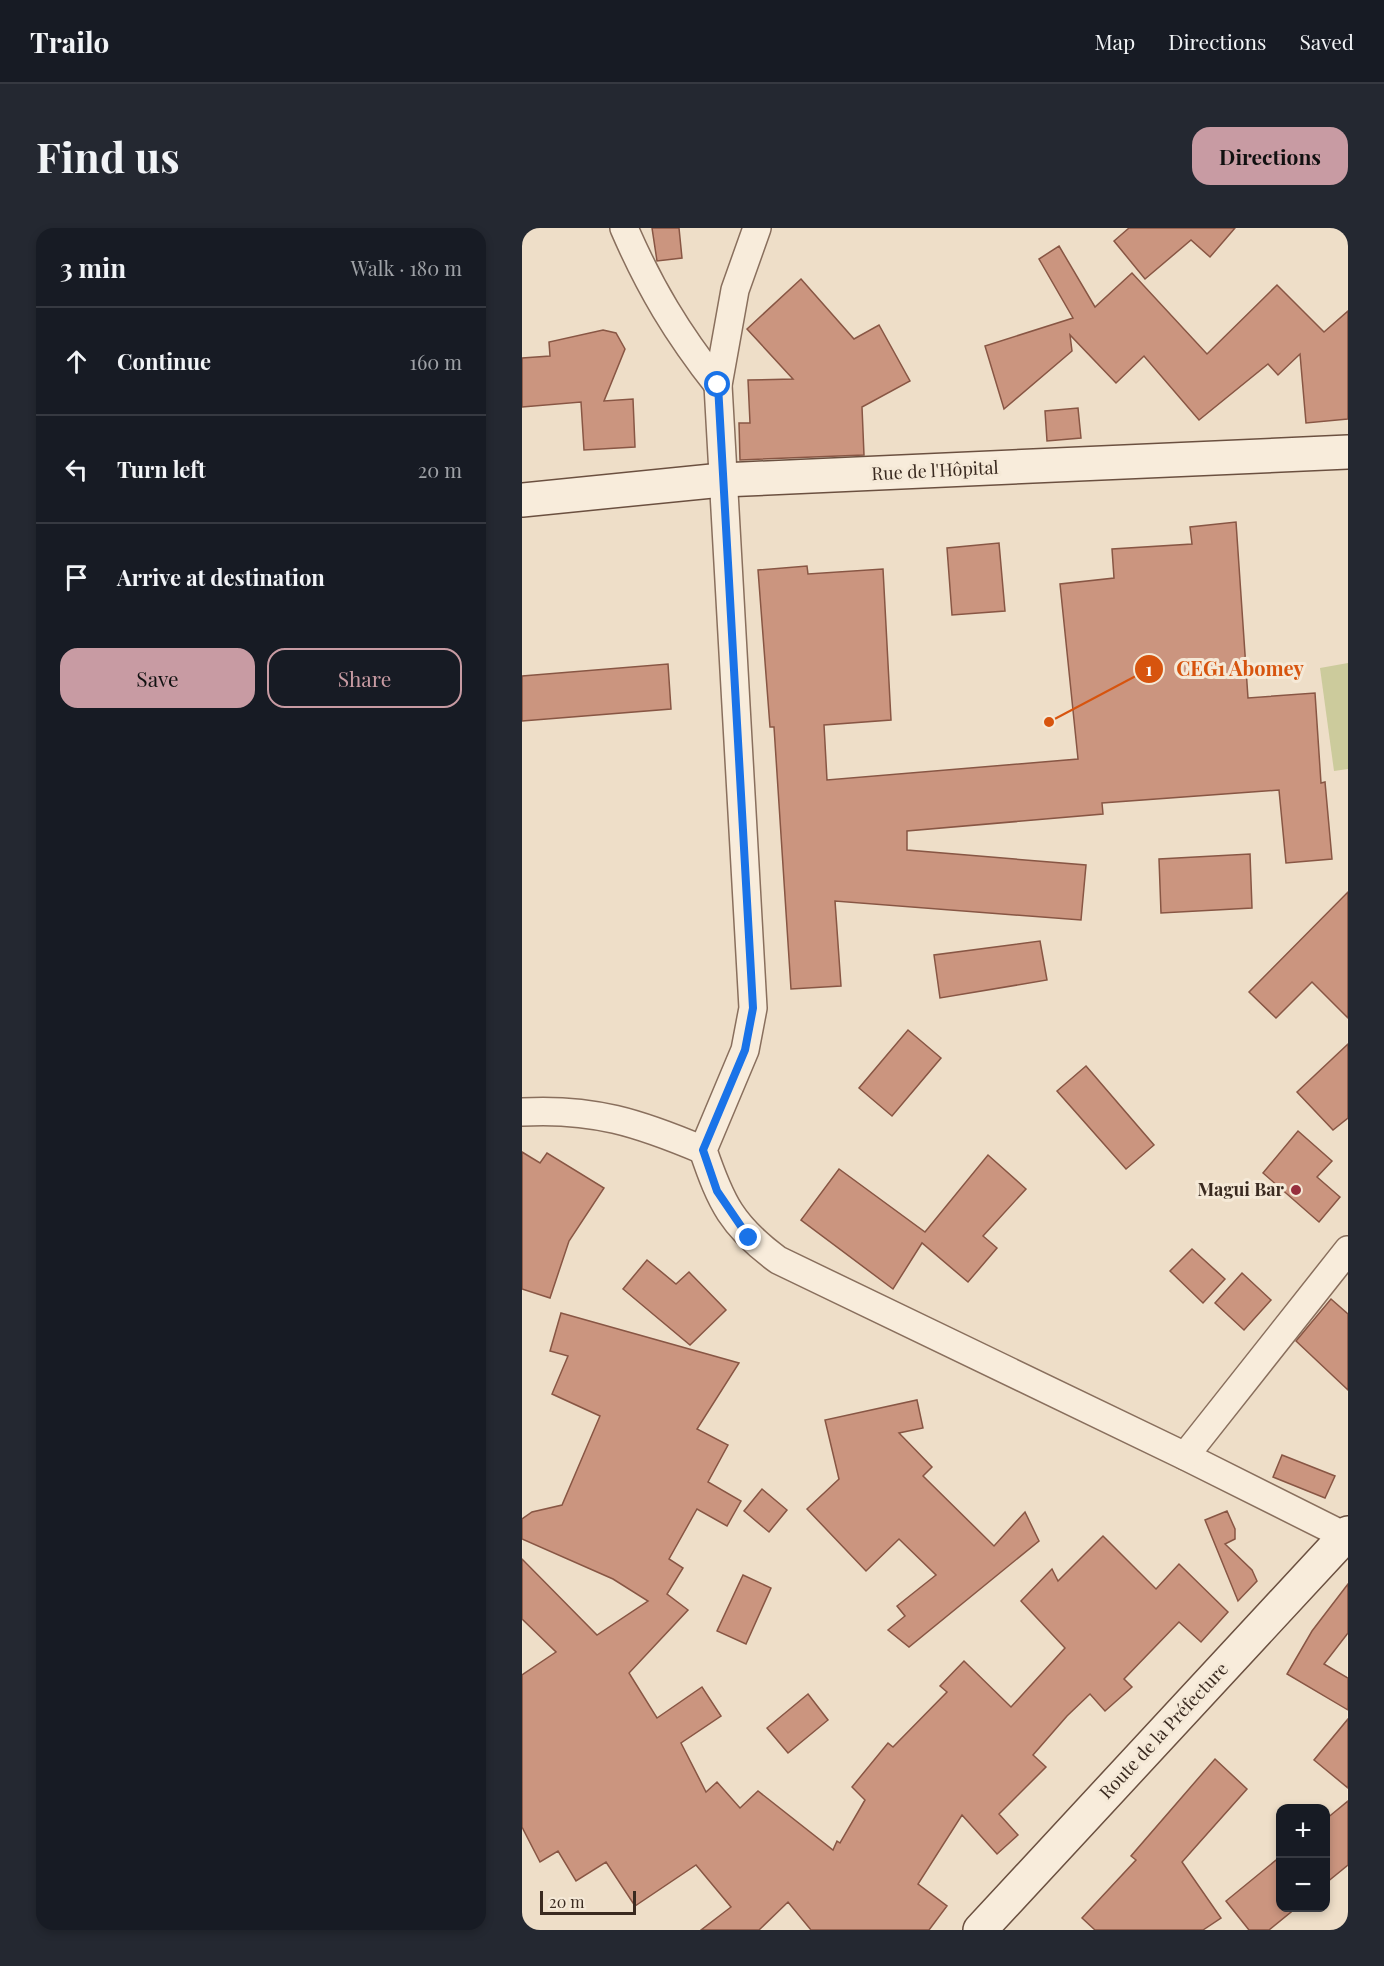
<!DOCTYPE html>
<html lang="en">
<head>
<meta charset="utf-8">
<style>
	body { margin:0; font-family:"Playfair Display",serif; background:#242831; color:#f1f3f6 }
	.controls { position:absolute; right:18px; bottom:18px; display:grid; overflow:hidden; border-radius:12px; box-shadow:0 3px 9px #0003 }
	.controls button { width:54px; height:54px; display:grid; place-items:center; padding:0; border:0; border-bottom:2px solid #363941; background:#171b24; color:#f1f3f6; font:30px sans-serif }
	.scale { position:absolute; left:18px; bottom:15px; width:96px; box-sizing:border-box; padding-left:6px; border:3px solid #3a2a20; border-top:0; font-size:16px; line-height:21px; white-space:nowrap; color:#3a2a20; -webkit-text-stroke:4px #f5e9d7; paint-order:stroke }
	.stop { position:absolute; width:18px; height:18px; margin:-14px; border:4px solid #1a73e8; border-radius:50%; background:#fff }
	.stop.end { background:#1a73e8; border-color:#fff; box-shadow:0 2px 6px #0008 }
	.list { margin:0; padding:0; list-style:none }
	h2 { display:flex; justify-content:space-between; align-items:center; height:78px; margin:0; padding:0 24px; font-size:26px }
	h2 small { font-size:20px; font-weight:400; color:#9ea1a6 }
	.list li { display:grid; grid-template-columns:39px 1fr auto; gap:18px; align-items:center; box-sizing:border-box; height:108px; padding:0 24px; border-top:2px solid #363941 }
	.list b { display:block; font-size:22px; white-space:nowrap }
	.list em { font-size:20px; font-style:normal; color:#9ea1a6 }
	.actions { display:flex; gap:12px; padding:18px 24px }
	.actions a { flex:1; padding:14px 0; border:2px solid #c89ba3; border-radius:18px; text-align:center; font-size:21px; color:#c89ba3 }
	.actions .main { background:#c89ba3; color:#111 }
	.icon { flex:none; width:33px; height:33px; fill:none; stroke:currentColor; stroke-width:2; stroke-linecap:round; stroke-linejoin:round }
	.map { position:relative; flex:none; width:826px; height:1702px; overflow:hidden; border-radius:18px }
	header { display:flex; align-items:center; gap:36px; box-sizing:border-box; height:84px; padding:0 30px; background:#171b24; border-bottom:2px solid #363941 }
	header strong { font-size:28px }
	nav { display:flex; gap:33px; margin-inline-start:auto; font-size:21px }
	.intro { display:flex; align-items:center; justify-content:space-between; box-sizing:border-box; height:144px; padding:0 36px }
	h1 { margin:0; font-size:42px }
	.button { padding:15px 27px; border-radius:18px; background:#c89ba3; color:#111; font-size:21px; font-weight:700 }
	main { display:flex; gap:36px; padding:0 36px }
	aside { flex:1; background:#171b24; border-radius:18px; box-shadow:0 3px 9px #0003 }
	.map>svg:first-child { display:block }
	.green { fill:#cccb9c }
	.building { fill:#cb957f; stroke:#885644; stroke-width:1.5 }
	.lines { fill:none; stroke-linecap:round; stroke-linejoin:round }
	.street-casing { stroke:#896f5d; stroke-width:30 }
	.secondary-casing { stroke:#6b5040; stroke-width:36 }
	.street { stroke:#f8ecdb; stroke-width:27 }
	.secondary { stroke:#f8ecdb; stroke-width:33 }
	.route { stroke:#1a73e8; stroke-width:8 }
	.poi-dot { fill:#972f3d; stroke:#f5e9d7; stroke-width:2 }
	.labels { text-anchor:middle; stroke-width:6; stroke-linejoin:round; paint-order:stroke }
	.street-label { font-size:18px; fill:#3a2a20; stroke:#f5e9d7 }
	.poi-label { font-size:18px; font-weight:bold; fill:#3a2a20; stroke:#f5e9d7; text-anchor:end }
	.leader { fill:none; stroke:#d7540e; stroke-width:2 }
	.callout-dot { fill:#d7540e; stroke:#f5e9d7; stroke-width:2 }
	.mark-label { font-size:18px; text-anchor:middle; font-weight:bold; fill:#fff }
	.callout-label { font-size:20px; text-anchor:middle; font-weight:bold; fill:#d7540e; stroke:#f5e9d7; stroke-width:6; stroke-linejoin:round; paint-order:stroke }
</style>
</head>
<body>
<header>
<strong>Trailo</strong>
<nav><a>Map</a><a>Directions</a><a>Saved</a></nav>
</header>
<div class="intro"><h1>Find us</h1><a class="button">Directions</a></div>
<main>
<aside>
<h2>3 min<small>Walk · 180 m</small></h2>
<ul class="list">
<li><svg class="icon" aria-label="ahead" viewBox="0 0 24 24"><path d="M12 20V5M6 11l6-6 6 6"/></svg><div><b>Continue</b></div><em>160 m</em></li>
<li><svg class="icon" aria-label="left" viewBox="0 0 24 24"><path d="M17 20v-9H6M10 6l-5 5 5 5"/></svg><div><b>Turn left</b></div><em>20 m</em></li>
<li><svg class="icon" aria-label="arrive" viewBox="0 0 24 24"><path d="M6 21V4h12l-3 4 3 4H6"/></svg><div><b>Arrive at destination</b></div></li>
</ul>
<div class="actions"><a class="main">Save</a><a>Share</a></div>
</aside>
<div class="map">
<svg width="826" height="1702" viewBox="0 0 826 1702">
	<rect width="100%" height="100%" fill="#eedec8"/>
	<!-- green -->
	<polygon class="green" points="826,435 826,541 812,543 798,440"/>
	<!-- building -->
	<g class="building">
		<polygon points="130,0 157,0 160,30 135,33"/>
		<polygon points="607,0 713,0 688,29 669,12 623,51 592,13"/>
		<polygon points="537,18 573,79 610,45 685,126 755,57 802,104 826,83 826,191 784,195 778,126 756,147 746,136 677,192 622,128 594,155 548,107 550,123 482,181 463,118 551,90 517,31"/>
		<polygon points="279,51 332,111 357,97 388,153 340,179 342,227 218,232 217,195 228,195 226,152 271,151 225,101"/>
		<polygon points="81,102 94,105 103,121 82,173 111,171 113,219 62,222 59,174 0,179 0,130 28,128 27,114"/>
		<polygon points="556,180 559,210 525,213 523,183"/>
		<polygon points="714,294 726,470 793,465 799,555 803,554 810,631 764,635 757,562 580,575 581,586 385,603 385,622 564,637 559,692 313,673 319,758 269,761 252,499 248,499 236,342 285,338 286,346 361,341 369,492 302,497 305,552 556,531 538,356 592,350 590,321 670,316 668,299"/>
		<polygon points="477,315 483,383 430,387 425,320"/>
		<polygon points="146,436 149,481 0,493 0,448"/>
		<polygon points="728,626 730,680 639,685 637,631"/>
		<polygon points="826,664 826,790 790,754 754,790 727,764"/>
		<polygon points="518,713 525,752 418,770 412,727"/>
		<polygon points="386,802 419,830 370,888 337,860"/>
		<polygon points="826,816 826,890 811,902 775,864"/>
		<polygon points="564,838 632,917 604,941 535,863"/>
		<polygon points="776,903 810,933 795,949 818,969 797,994 741,945"/>
		<polygon points="0,924 18,935 25,925 82,960 47,1013 28,1070 0,1061"/>
		<polygon points="466,927 504,961 461,1008 475,1020 446,1054 400,1015 371,1061 279,992 317,941 403,1004"/>
		<polygon points="670,1021 703,1051 681,1075 648,1043"/>
		<polygon points="125,1032 154,1056 167,1044 204,1082 168,1117 101,1061"/>
		<polygon points="720,1045 749,1072 722,1102 693,1075"/>
		<polygon points="809,1071 826,1086 826,1162 774,1113"/>
		<polygon points="39,1085 217,1135 175,1201 206,1217 186,1254 219,1273 205,1298 175,1281 147,1331 161,1340 145,1366 166,1382 107,1445 135,1490 180,1459 199,1488 159,1515 184,1564 195,1554 218,1580 236,1563 311,1622 315,1613 318,1615 343,1572 330,1559 366,1515 371,1519 425,1464 418,1458 442,1433 489,1479 543,1420 499,1373 530,1341 536,1353 581,1308 634,1361 657,1336 706,1384 679,1414 657,1394 602,1451 610,1459 583,1483 568,1466 545,1488 511,1527 524,1539 477,1586 496,1607 475,1626 440,1587 396,1656 425,1678 407,1702 289,1702 266,1674 237,1702 179,1702 209,1679 174,1637 113,1678 84,1634 54,1653 36,1623 18,1634 0,1599 0,1447 34,1424 0,1391 0,1331 75,1407 126,1373 91,1351 0,1311 0,1291 10,1284 40,1277 78,1188 30,1166 46,1128 28,1123"/>
		<polygon points="395,1172 401,1200 377,1205 410,1239 401,1248 472,1318 503,1284 517,1313 387,1419 366,1402 383,1388 375,1378 414,1347 377,1311 344,1343 285,1281 317,1251 303,1192"/>
		<polygon points="760,1227 813,1248 803,1270 751,1249"/>
		<polygon points="240,1261 265,1282 247,1304 222,1283"/>
		<polygon points="705,1283 713,1301 713,1311 703,1316 730,1342 735,1353 716,1373 683,1292"/>
		<polygon points="221,1347 249,1360 224,1416 195,1403"/>
		<polygon points="826,1356 826,1405 802,1436 826,1450 826,1482 765,1446 790,1403"/>
		<polygon points="286,1466 306,1492 266,1525 245,1500"/>
		<polygon points="826,1491 826,1560 792,1532"/>
		<polygon points="693,1531 725,1561 660,1634 699,1690 681,1702 573,1702 560,1690 614,1632 609,1628"/>
		<polygon points="826,1573 826,1637 804,1655 804,1591"/>
		<polygon points="759,1628 759,1680 774,1680 747,1702 727,1702 704,1673"/>
	</g>
	<g class="lines">
		<defs>
			<g id="street">
				<path d="M102 0C128 60 155 105 196 157"/>
				<path d="M235 0 213 62 196 157 231 780 223 822 181 922C199 975 210 998 256 1032L663 1228 823 1308"/>
				<path d="M0 884C71 880 117 895 181 922"/>
				<polyline points="663,1228 826,1022"/>
			</g>
			<g id="secondary">
				<polyline points="0,272 200,252 826,224"/>
				<polyline points="458,1702 826,1305"/>
			</g>
		</defs>
		<!-- street casing -->
		<use href="#street" class="street-casing"/>
		<!-- secondary casing -->
		<use href="#secondary" class="secondary-casing"/>
		<!-- street -->
		<use href="#street" class="street"/>
		<!-- secondary -->
		<use href="#secondary" class="secondary"/>
	</g>
	<g class="lines">
		<!-- route -->
		<polyline class="route" points="196,157 231,780 223,822 181,922 195,963 227,1010"/>
	</g>
	<!-- markers -->
	<circle class="poi-dot" cx="774" cy="962" r="6"/>
	<g class="labels">
		<!-- street labels -->
		<g class="street-label">
			<text transform="translate(413 243) rotate(-3)" y="6">Rue de l'Hôpital</text>
			<text transform="translate(642 1503) rotate(-47)" y="6">Route de la Préfecture</text>
		</g>
		<!-- poi labels -->
		<g class="poi-label">
			<text x="762" y="968">Magui Bar</text>
		</g>
	</g>
	<!-- callouts -->
	<path class="leader" d="M527 494L627 441"/>
	<g class="callout-dot">
		<circle cx="527" cy="494" r="6"/>
		<circle cx="627" cy="441" r="15"/>
	</g>
	<g class="mark-label">
		<text x="627" y="448">1</text>
	</g>
	<g class="callout-label">
		<text x="718" y="448">CEG1 Abomey</text>
	</g>
</svg>
<div class="controls">
<button>+</button>
<button>−</button>
</div>
<div class="scale">20 m</div>
<div class="stop" style="left:196px;top:157px"></div>
<div class="stop end" style="left:227px;top:1010px"></div>
</div>
</main>
</body>
</html>
